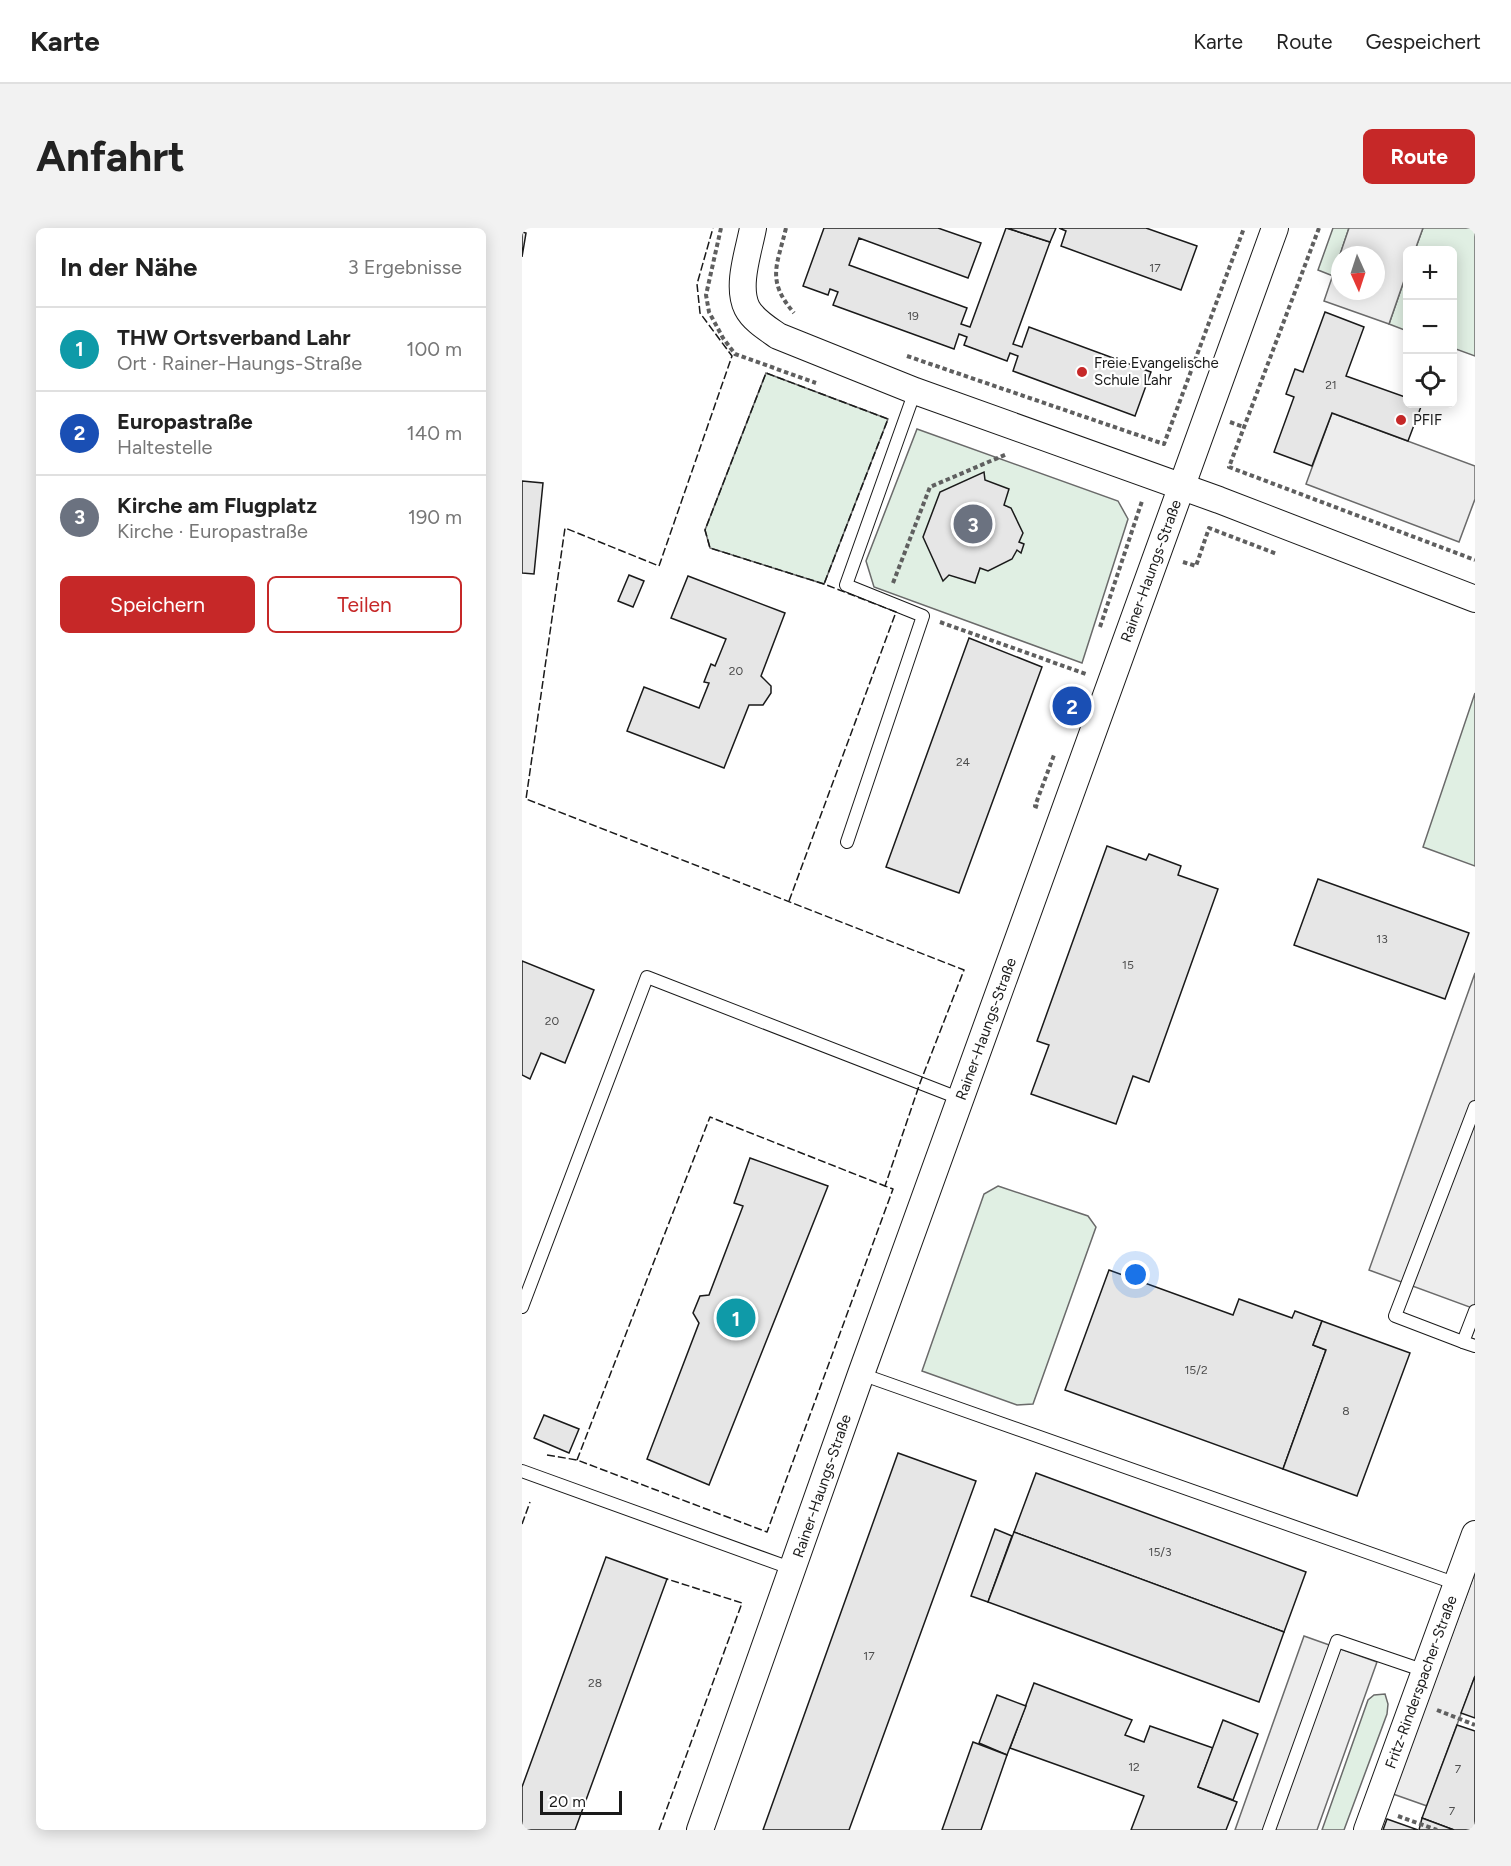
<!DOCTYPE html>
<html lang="de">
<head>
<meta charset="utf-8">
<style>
	body { margin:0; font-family:Figtree,sans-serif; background:#f2f2f2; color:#222 }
	.controls { position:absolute; right:18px; top:18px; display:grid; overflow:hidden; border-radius:9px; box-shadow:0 3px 15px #0003 }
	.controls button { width:54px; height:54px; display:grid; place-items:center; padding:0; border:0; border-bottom:2px solid #e0e0e0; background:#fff; color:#222; font:30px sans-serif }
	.compass { position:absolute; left:809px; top:18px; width:54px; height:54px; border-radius:50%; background:#fff; box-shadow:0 3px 15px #0003; rotate:177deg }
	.scale { position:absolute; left:18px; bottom:15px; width:82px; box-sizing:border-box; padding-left:6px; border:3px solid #1a1a1a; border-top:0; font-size:16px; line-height:21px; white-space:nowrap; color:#1a1a1a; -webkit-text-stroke:4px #fff; paint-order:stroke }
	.you { position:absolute; left:614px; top:1047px; width:21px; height:21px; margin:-15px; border:4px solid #fff; border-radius:50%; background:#1a73e8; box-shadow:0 0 0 9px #1a73e833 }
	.badge { display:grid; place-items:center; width:39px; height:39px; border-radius:50%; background:#c62828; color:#fff; font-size:20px; font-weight:700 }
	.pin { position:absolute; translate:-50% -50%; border:3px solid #fff; box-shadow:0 2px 6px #0006 }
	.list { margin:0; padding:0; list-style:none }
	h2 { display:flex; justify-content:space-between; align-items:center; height:78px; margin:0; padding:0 24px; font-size:26px }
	h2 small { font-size:20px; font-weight:400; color:#767676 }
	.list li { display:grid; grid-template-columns:39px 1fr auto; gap:18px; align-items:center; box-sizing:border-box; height:84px; padding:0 24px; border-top:2px solid #e0e0e0 }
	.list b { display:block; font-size:22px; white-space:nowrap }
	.list p { margin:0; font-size:20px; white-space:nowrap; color:#767676 }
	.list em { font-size:20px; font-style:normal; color:#767676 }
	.actions { display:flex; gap:12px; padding:18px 24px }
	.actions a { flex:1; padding:14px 0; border:2px solid #c62828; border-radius:9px; text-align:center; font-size:21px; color:#c62828 }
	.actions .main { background:#c62828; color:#fff }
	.icon { flex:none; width:33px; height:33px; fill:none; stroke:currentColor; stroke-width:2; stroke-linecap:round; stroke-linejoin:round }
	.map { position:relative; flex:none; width:953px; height:1602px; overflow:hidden; border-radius:9px }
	header { display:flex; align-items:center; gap:36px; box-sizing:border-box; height:84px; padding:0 30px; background:#fff; border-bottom:2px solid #e0e0e0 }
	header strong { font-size:28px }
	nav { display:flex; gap:33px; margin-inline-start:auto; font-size:21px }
	.intro { display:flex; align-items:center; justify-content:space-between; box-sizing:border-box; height:144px; padding:0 36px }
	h1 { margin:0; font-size:42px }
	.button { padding:15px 27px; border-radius:9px; background:#c62828; color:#fff; font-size:21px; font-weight:700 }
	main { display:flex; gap:36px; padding:0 36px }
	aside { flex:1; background:#fff; border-radius:9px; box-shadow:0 3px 15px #0003 }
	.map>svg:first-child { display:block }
	.green { fill:#e0efe3; stroke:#6a6a6a; stroke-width:1.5 }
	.parking { fill:#ededed; stroke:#6a6a6a; stroke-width:1.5; fill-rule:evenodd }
	.building { fill:#e6e6e6; stroke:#1a1a1a; stroke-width:1.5 }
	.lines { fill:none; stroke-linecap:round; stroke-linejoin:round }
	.service-casing { stroke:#1a1a1a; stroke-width:14 }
	.minor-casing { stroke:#1a1a1a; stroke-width:28 }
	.path { stroke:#5f5f5f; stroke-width:4; stroke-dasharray:4.5 3; stroke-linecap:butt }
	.service { stroke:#fff; stroke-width:12 }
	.minor { stroke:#fff; stroke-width:26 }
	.fence { stroke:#1a1a1a; stroke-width:1.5; stroke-dasharray:8 3; stroke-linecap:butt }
	.poi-dot { fill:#c62828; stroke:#fff; stroke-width:2 }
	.labels { text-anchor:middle; stroke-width:4.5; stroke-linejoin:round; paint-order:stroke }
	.number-label { font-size:12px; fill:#4d4d4d }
	.poi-label { font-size:15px; fill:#1a1a1a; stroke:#fff; text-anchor:start }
	.street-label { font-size:15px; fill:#1a1a1a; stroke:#fff }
</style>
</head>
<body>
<header>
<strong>Karte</strong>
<nav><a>Karte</a><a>Route</a><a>Gespeichert</a></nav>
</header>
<div class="intro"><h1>Anfahrt</h1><a class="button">Route</a></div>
<main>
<aside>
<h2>In der Nähe<small>3 Ergebnisse</small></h2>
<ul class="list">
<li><span class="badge" style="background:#0f9aa8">1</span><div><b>THW Ortsverband Lahr</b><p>Ort · Rainer-Haungs-Straße</p></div><em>100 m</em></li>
<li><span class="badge" style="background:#1a4fb4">2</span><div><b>Europastraße</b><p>Haltestelle</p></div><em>140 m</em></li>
<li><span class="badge" style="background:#6b7280">3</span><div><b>Kirche am Flugplatz</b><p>Kirche · Europastraße</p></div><em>190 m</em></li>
</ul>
<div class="actions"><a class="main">Speichern</a><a>Teilen</a></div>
</aside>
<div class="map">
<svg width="953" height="1602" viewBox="0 0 953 1602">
	<rect width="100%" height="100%" fill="#fff"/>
	<!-- green -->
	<g class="green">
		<polygon points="811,0 827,0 811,48 796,42"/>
		<polygon points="901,0 953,0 953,128 931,120 930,22 893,22"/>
		<polygon points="885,44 885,103 867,96"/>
		<polygon points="244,145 366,191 302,356 188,320 183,302"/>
		<polygon points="395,201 596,273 606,291 560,435 352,359 344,333"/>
		<polygon points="953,465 953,638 901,619"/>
		<polygon points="476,958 566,988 574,999 511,1176 495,1177 400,1143 462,966"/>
		<polygon points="863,1466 866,1476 865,1486 822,1602 800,1602 846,1472 852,1467"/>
	</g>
	<!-- parking -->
	<g class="parking">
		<path d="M827 0H901L893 22H886L885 44 867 96 802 73ZM818 27H854V63H818Z"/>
		<polygon points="810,185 953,238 953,271 937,314 784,256"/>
		<polygon points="953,745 953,1081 847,1042"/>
		<polygon points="953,1344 953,1448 905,1578 871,1566"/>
		<polygon points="782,1408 855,1434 795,1602 713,1602"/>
	</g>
	<!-- building -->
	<g class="building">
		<polygon points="302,0 416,0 459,15 446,50 337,10 327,37 445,80 439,96 448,99 484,0 528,14 491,116 500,119 507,99 629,144 613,188 491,143 496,128 488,125 485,133 442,117 445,109 437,106 432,121 311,77 316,64 308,61 306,67 281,58"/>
		<polygon points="485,0 534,0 528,14"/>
		<polygon points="537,0 624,0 675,18 659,62 539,18 544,3"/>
		<polygon points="0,4 4,5 0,29"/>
		<polygon points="803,84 842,99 824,148 886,170 886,176 900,176 886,213 810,185 790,238 752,224 772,169 764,166 773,141 781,144"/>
		<polygon points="462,244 463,252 487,261 482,277 489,280 501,305 497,314 502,316 499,325 495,322 490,331 466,343 458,340 453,355 427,347 421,353 401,309 418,264"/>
		<polygon points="0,253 21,255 12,346 0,345"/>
		<polygon points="107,347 122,353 111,379 96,373"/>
		<polygon points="166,348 263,385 239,448 249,458 249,465 241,477 227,477 202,540 105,503 122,459 177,480 187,455 182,454 189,436 193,438 204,411 149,390"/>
		<polygon points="447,410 520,439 437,665 364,639"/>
		<polygon points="585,618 624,632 627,626 659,638 656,647 696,661 627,854 611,848 594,896 509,866 527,817 515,813"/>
		<polygon points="796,651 947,705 923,771 772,717"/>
		<polygon points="0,733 72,762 43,835 19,825 8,851 0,847"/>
		<polygon points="228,930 306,958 187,1257 125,1231 177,1095 171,1085 178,1068 187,1067 221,978 212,975"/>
		<polygon points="587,1042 711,1087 717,1071 770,1090 773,1083 800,1093 791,1117 804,1122 761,1241 543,1162"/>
		<polygon points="800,1093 888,1125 835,1268 761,1241 804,1122 791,1117"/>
		<polygon points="22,1187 57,1201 47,1225 12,1210"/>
		<polygon points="376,1225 454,1253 327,1602 241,1602"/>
		<polygon points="514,1245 784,1344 762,1404 492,1304"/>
		<polygon points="473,1301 490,1308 466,1374 449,1368"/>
		<polygon points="492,1304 762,1404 737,1474 466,1374"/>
		<polygon points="84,1329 145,1351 53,1602 0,1602 0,1559"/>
		<polygon points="953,1448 953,1490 939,1485"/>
		<polygon points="512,1455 610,1492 603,1507 622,1514 628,1498 691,1520 676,1559 715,1574 704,1602 609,1602 622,1568 488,1520"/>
		<polygon points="475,1467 504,1478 485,1527 457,1515"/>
		<polygon points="701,1492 736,1506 711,1572 676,1559"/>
		<polygon points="935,1497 953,1503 953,1602 932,1602 900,1590"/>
		<polygon points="451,1514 485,1527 459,1602 420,1602"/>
		<polygon points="900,1590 932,1602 897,1602"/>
		<polygon points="865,1591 896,1602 861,1602"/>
	</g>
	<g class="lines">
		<defs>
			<g id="service">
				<polyline points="325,614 401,388 324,357 393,163"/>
				<polyline points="0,1079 125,749 439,871"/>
				<polyline points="953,1083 941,1114 953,1118"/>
				<polyline points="941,1114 873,1088 953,879"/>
				<polyline points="339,1146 935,1356"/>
				<polyline points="0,1243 271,1341"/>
				<polyline points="747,1602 815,1413 903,1443"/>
			</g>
			<g id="minor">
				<path d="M231 0C227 22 214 58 225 80 231 92 246 101 256 108L393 163 697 272 953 371"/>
				<polyline points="178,1602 339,1146 753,0"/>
				<polyline points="845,1602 953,1306"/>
			</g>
		</defs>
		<!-- service casing -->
		<use href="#service" class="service-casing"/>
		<!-- minor casing -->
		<use href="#minor" class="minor-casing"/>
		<!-- path -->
		<g class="path">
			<polyline points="199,0 184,67 187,84 201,110 213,126 294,155"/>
			<path d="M264 0C255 38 244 52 272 85"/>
			<polyline points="797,0 707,239 953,332"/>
			<polyline points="385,128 642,216 722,0"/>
			<polyline points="708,194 722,199"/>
			<polyline points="661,334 674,338 687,300 755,326"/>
			<polyline points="371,355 408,259 485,226"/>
			<polyline points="418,394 564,446"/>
			<polyline points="578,399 620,273"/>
			<polyline points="516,579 513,578 532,527"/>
			<polyline points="915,1482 953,1497"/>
			<polyline points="876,1588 915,1602"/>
		</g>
		<!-- service -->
		<use href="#service" class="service"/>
		<!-- minor -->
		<use href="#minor" class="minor"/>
		<!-- fence -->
		<g class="fence">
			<polyline points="267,673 374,384 302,356 188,320 183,302 244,145 366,191 302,356"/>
			<polyline points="25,1227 55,1232 245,1304 371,961 363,958 398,855 442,742 4,571 43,300 137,338 210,128 178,85 175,56 191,0"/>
			<polyline points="55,1232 188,889 363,958"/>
			<polyline points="0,1296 8,1274"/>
			<polyline points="137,1602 220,1375 145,1351"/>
		</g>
	</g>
	<!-- markers -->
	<g class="poi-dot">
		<circle cx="560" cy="144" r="6"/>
		<circle cx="879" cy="192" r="6"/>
	</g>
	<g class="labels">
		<!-- number labels -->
		<g class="number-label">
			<text x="633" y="44">17</text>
			<text x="391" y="92">19</text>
			<text x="809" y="161">21</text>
			<text x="214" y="447">20</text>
			<text x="441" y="538">24</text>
			<text x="860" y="715">13</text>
			<text x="606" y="741">15</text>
			<text x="30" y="797">20</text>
			<text x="674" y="1146">15/2</text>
			<text x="824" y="1187">8</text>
			<text x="638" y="1328">15/3</text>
			<text x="347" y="1432">17</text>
			<text x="73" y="1459">28</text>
			<text x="612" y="1543">12</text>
			<text x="936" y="1545">7</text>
			<text x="930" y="1587">7</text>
		</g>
		<!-- poi labels -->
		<g class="poi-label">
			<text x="572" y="140">Freie Evangelische<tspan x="572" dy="17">Schule Lahr</tspan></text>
			<text x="891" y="197">PFIF</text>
		</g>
		<!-- street labels -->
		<g class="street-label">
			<text transform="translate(629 343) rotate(-70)" y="5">Rainer-Haungs-Straße</text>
			<text transform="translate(464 801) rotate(-70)" y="5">Rainer-Haungs-Straße</text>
			<text transform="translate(300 1258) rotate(-71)" y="5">Rainer-Haungs-Straße</text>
			<text transform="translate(899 1454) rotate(-70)" y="5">Fritz-Rinderspacher-Straße</text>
		</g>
	</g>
</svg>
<div class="controls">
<button>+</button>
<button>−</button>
<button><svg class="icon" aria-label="locate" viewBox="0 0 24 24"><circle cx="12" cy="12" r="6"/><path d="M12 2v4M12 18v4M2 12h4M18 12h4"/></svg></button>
</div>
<svg class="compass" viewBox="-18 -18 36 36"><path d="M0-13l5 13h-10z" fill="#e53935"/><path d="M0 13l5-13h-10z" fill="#767676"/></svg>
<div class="scale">20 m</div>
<div class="you"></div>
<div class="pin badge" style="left:214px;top:1090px;background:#0f9aa8">1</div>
<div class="pin badge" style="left:550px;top:478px;background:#1a4fb4">2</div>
<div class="pin badge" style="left:451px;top:296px;background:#6b7280">3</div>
</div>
</main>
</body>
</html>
